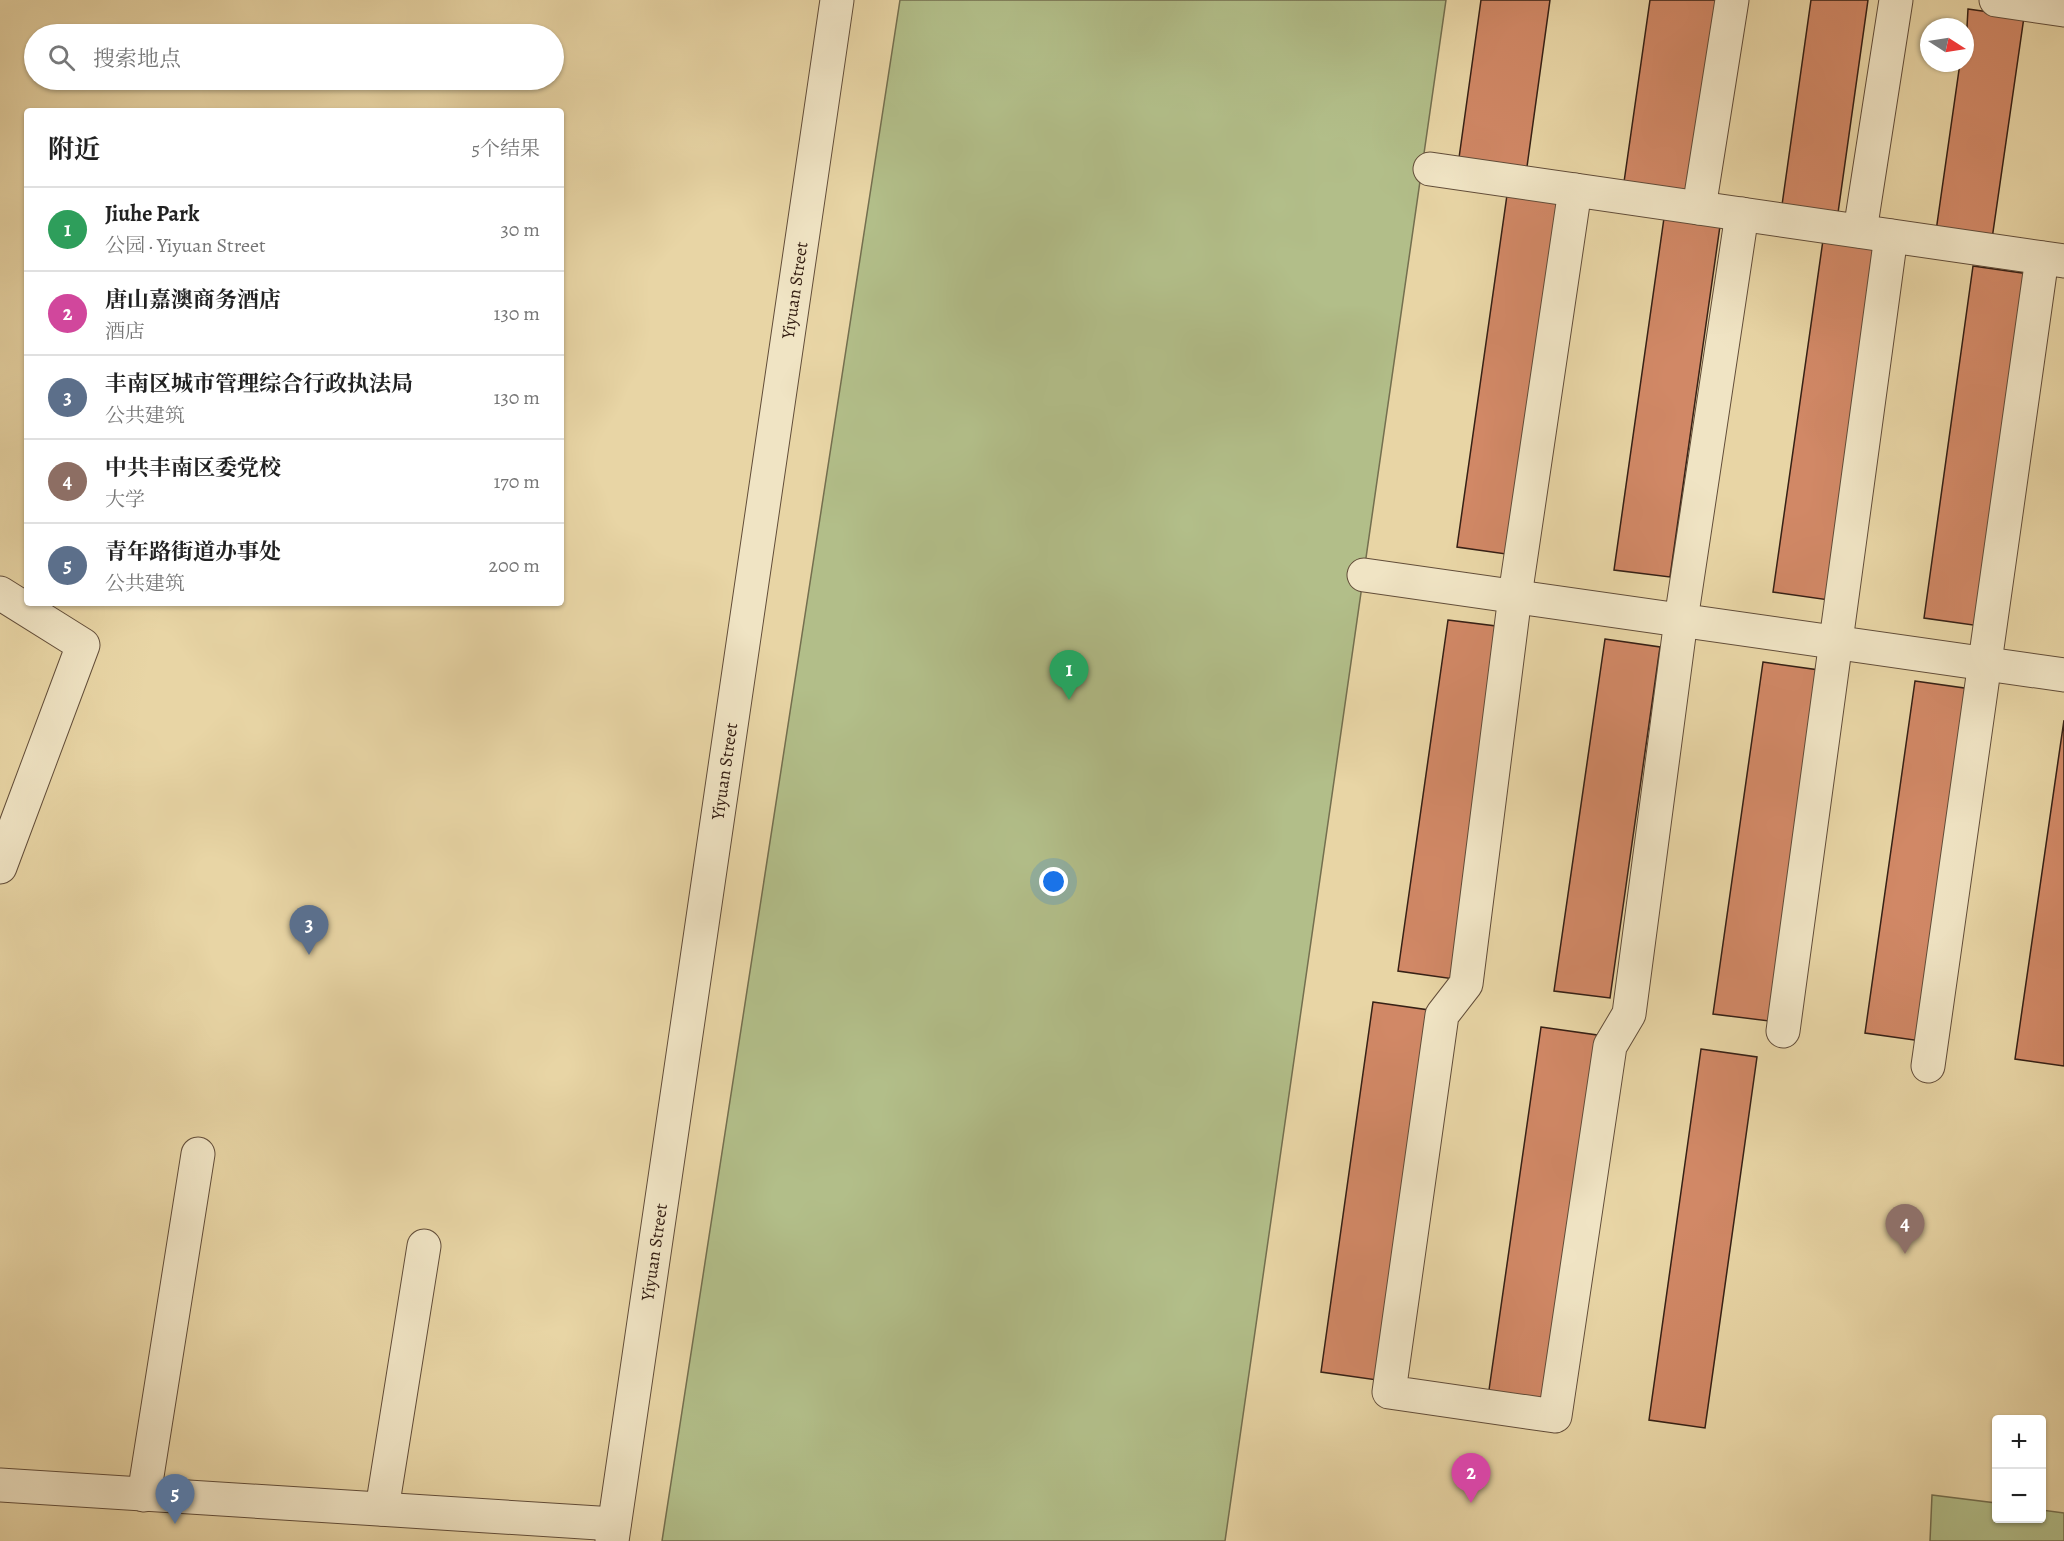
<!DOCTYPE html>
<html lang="zh">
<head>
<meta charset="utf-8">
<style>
	body { margin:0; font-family:Alegreya,"Noto Serif SC",serif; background:#f2f2f2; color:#222 }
	.controls { position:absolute; right:18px; bottom:18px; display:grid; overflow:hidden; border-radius:6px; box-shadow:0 2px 4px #0004 }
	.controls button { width:54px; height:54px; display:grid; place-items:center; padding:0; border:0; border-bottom:2px solid #e0e0e0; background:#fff; color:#222; font:30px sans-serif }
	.compass { position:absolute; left:1920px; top:18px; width:54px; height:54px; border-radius:50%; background:#fff; box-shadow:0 2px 4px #0004; rotate:102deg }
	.you { position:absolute; left:1054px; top:882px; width:21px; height:21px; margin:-15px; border:4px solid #fff; border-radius:50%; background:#1a73e8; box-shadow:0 0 0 9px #1a73e833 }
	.badge { display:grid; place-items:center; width:39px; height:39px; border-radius:50%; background:#8f2418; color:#fff; font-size:20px; font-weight:700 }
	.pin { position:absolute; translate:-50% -50px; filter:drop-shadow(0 2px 3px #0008) }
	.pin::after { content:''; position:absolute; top:32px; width:21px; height:18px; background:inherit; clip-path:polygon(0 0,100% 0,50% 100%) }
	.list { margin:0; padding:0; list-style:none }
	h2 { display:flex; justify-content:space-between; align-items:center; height:78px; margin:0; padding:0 24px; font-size:26px }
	h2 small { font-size:20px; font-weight:400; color:#767676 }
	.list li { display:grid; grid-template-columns:39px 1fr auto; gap:18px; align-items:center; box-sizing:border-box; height:84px; padding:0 24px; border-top:2px solid #e0e0e0 }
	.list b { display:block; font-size:22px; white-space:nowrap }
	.list p { margin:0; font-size:20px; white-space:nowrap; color:#767676 }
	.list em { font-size:20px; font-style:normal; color:#767676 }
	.icon { flex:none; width:33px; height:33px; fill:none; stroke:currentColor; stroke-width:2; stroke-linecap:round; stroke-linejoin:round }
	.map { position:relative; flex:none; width:2064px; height:1541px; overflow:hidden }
	.search { position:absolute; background:#fff; box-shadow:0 2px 4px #0004; left:24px; top:24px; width:540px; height:66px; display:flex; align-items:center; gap:15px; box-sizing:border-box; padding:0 21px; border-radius:33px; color:#767676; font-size:22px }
	.panel { position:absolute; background:#fff; box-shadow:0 2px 4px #0004; left:24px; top:108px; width:540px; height:498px; border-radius:6px }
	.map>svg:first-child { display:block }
	.green { fill:#b2be89; stroke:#746f4f; stroke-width:1.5 }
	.building { fill:#d18866; stroke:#362015; stroke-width:1.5 }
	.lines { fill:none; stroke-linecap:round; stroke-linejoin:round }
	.minor-casing { stroke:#624d39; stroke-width:35 }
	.tertiary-casing { stroke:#624d39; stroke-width:35 }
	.minor { stroke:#f0e4c4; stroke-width:33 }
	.tertiary { stroke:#f0e4c4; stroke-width:33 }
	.labels { text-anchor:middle; stroke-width:4.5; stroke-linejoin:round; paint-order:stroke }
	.street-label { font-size:18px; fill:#362015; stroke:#f0e4c4 }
</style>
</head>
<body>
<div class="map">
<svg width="2064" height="1541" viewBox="0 0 2064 1541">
	<rect width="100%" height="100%" fill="#e8d5a5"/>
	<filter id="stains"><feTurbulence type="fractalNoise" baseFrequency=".00333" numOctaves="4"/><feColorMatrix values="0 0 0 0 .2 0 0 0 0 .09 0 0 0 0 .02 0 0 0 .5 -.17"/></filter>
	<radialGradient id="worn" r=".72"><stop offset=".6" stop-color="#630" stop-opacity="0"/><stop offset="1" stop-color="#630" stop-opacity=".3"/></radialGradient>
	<!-- green -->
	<g class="green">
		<polygon points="900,0 1446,0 1225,1541 662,1541"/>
		<polygon points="1932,1495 1996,1503 1996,1518 2042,1518 2042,1510 2064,1513 2064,1541 1930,1541"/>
	</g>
	<!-- building -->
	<g class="building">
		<polygon points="1481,0 1550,0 1526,174 1458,165"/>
		<polygon points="1650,0 1719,0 1691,198 1623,189"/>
		<polygon points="1811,0 1868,0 1837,220 1781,212"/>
		<polygon points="1968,9 2024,17 1992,239 1936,231 1960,63 1965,63"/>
		<polygon points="1507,195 1563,203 1513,555 1457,547"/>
		<polygon points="1664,218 1720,226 1670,577 1614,570"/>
		<polygon points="1823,240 1879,248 1829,600 1773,592"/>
		<polygon points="1973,266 2029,274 1980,626 1924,618"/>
		<polygon points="1448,620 1504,627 1454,979 1398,971"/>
		<polygon points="1605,639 1660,647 1610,998 1554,991"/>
		<polygon points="1763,662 1819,670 1769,1021 1713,1014"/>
		<polygon points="1915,681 1971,689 1921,1041 1865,1033"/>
		<polygon points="2064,720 2064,1066 2015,1059"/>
		<polygon points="1373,1002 1429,1010 1377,1380 1321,1372"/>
		<polygon points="1541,1027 1597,1035 1544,1405 1488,1397"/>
		<polygon points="1701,1049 1757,1057 1705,1428 1649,1420"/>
	</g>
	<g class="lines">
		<defs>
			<g id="minor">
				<polyline points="1996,0 2064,10"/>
				<polyline points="1430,169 2064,261"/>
				<polyline points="1575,190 1515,596 1466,984 1442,1015 1389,1392 1555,1416 1610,1046 1629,1014 1681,620 1742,214"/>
				<polyline points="1699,208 1732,0"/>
				<polyline points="1860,231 1896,0"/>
				<polyline points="1364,575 2064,675"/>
				<polyline points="0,593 83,645 0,867"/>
				<polyline points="1783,1031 1891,236"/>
				<polyline points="1928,1066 2042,258"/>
				<polyline points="0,1485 614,1524"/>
				<polyline points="144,1495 198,1154"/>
				<polyline points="382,1509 424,1246"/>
			</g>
			<g id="tertiary">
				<path id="s1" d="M612 1541 837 0"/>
			</g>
		</defs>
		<!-- minor casing -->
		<use href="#minor" class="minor-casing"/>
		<!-- tertiary casing -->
		<use href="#tertiary" class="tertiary-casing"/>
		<!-- minor -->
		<use href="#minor" class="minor"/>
		<!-- tertiary -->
		<use href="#tertiary" class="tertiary"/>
	</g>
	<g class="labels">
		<!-- street labels -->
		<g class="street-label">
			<text dy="6" stroke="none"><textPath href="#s1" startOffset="1264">Yiyuan Street</textPath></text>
			<text dy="6" stroke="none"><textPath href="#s1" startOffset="778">Yiyuan Street</textPath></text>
			<text dy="6" stroke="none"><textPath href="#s1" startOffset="292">Yiyuan Street</textPath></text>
		</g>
	</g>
	<rect width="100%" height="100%" filter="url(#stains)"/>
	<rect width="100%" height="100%" fill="url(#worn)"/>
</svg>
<div class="controls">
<button>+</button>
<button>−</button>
</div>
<svg class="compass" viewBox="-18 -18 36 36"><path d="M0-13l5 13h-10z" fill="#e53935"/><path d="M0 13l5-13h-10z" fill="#767676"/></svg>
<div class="you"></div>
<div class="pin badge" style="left:1069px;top:700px;background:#2e9e5b">1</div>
<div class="pin badge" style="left:1471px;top:1503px;background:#d1479c">2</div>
<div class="pin badge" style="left:309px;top:955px;background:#5c6f8a">3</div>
<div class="pin badge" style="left:1905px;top:1254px;background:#8d6e63">4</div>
<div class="pin badge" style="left:175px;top:1524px;background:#5c6f8a">5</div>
<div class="search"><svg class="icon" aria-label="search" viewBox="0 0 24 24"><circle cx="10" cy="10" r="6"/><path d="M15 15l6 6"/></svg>搜索地点</div>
<section class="panel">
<h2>附近<small>5个结果</small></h2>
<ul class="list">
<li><span class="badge" style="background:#2e9e5b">1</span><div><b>Jiuhe Park</b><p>公园 · Yiyuan Street</p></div><em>30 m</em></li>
<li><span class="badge" style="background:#d1479c">2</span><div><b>唐山嘉澳商务酒店</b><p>酒店</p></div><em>130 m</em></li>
<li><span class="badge" style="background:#5c6f8a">3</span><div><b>丰南区城市管理综合行政执法局</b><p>公共建筑</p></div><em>130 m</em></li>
<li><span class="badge" style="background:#8d6e63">4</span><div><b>中共丰南区委党校</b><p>大学</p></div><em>170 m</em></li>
<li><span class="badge" style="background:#5c6f8a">5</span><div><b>青年路街道办事处</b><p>公共建筑</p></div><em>200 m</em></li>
</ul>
</section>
</div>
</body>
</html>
